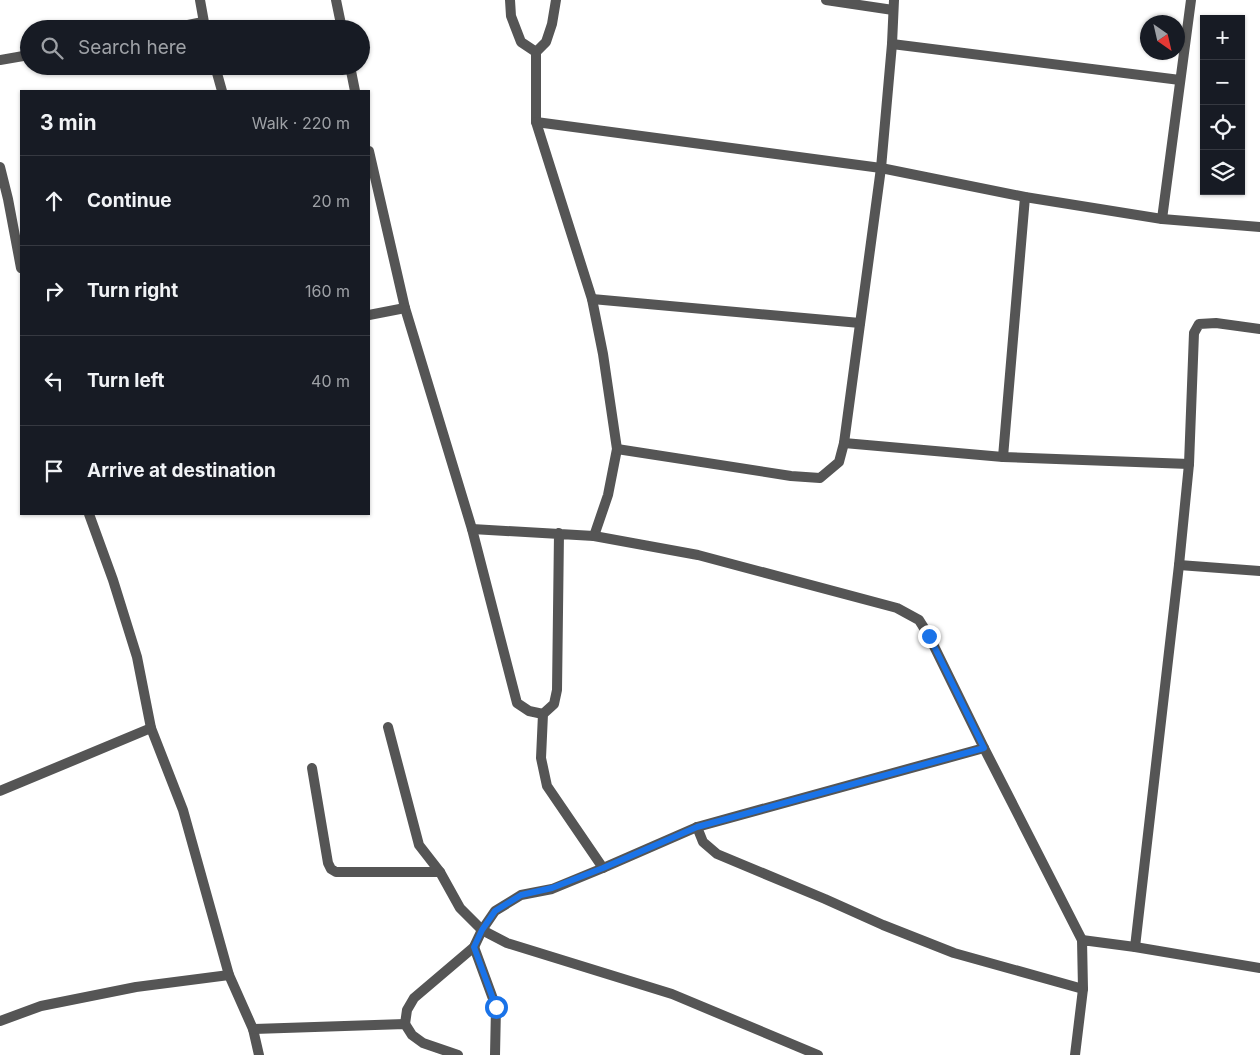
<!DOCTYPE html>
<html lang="en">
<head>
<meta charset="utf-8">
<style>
	body { margin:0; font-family:Inter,sans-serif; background:#20242c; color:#f1f3f6 }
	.controls { position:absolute; right:15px; top:15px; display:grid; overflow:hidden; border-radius:0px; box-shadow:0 1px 4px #0004 }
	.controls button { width:45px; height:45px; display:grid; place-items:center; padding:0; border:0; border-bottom:1px solid #363941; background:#171b24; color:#f1f3f6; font:25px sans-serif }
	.compass { position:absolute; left:1140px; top:15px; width:45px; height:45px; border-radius:50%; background:#171b24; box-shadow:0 1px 4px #0004; rotate:146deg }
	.stop { position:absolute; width:15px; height:15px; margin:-11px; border:4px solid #1a73e8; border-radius:50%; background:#fff }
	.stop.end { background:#1a73e8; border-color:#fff; box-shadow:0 1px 5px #0008 }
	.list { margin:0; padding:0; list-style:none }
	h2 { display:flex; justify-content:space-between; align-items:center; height:65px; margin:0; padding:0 20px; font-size:21px }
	h2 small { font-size:16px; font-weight:400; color:#9ea1a6 }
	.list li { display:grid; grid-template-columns:32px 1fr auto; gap:15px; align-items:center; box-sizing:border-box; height:90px; padding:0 20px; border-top:1px solid #363941 }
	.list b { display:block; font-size:19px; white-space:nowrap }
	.list em { font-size:16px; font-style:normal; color:#9ea1a6 }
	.icon { flex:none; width:28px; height:28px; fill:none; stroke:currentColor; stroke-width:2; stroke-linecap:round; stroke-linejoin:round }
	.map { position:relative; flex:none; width:1260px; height:1055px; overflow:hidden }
	.search { position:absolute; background:#171b24; box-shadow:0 1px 4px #0004; left:20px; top:20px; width:350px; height:55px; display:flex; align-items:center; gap:12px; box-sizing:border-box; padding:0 18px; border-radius:28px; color:#9ea1a6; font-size:19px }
	.panel { position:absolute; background:#171b24; box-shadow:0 1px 4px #0004; left:20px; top:90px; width:350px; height:425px; border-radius:0px }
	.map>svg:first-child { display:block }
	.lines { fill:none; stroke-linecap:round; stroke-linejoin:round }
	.minor { stroke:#555; stroke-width:10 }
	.route { stroke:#1a73e8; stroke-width:6 }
</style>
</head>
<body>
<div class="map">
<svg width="1260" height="1055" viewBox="0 0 1260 1055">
	<rect width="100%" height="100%" fill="#fff"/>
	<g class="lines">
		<!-- minor -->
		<g class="minor">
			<polyline points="200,0 205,28"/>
			<polyline points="336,0 342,29"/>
			<polyline points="510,0 511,16 521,42 536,52"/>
			<polyline points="556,0 552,24 546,42 536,52 536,122 592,299 603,354 617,449 608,495 594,536"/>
			<polyline points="826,0 893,10"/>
			<polyline points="168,29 203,22"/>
			<polyline points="892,44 1180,80"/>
			<polyline points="0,60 29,55"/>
			<polyline points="215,66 222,91"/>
			<polyline points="350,66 355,91"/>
			<polyline points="536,122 881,168 1025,197 1162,219 1260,227"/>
			<polyline points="369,151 405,308 472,529 517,703 529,711 543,714"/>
			<polyline points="0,167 8,199 21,268"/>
			<polyline points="1162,219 1191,0"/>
			<polyline points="592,299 860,323"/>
			<polyline points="369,315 405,308"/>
			<polyline points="844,443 1003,457 1189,464"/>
			<polyline points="617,449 791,476 820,478 839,462 844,443 881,168 892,44 894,0"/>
			<polyline points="1003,457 1025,197"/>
			<polyline points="89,514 113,580 137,657 151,728 183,810 229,975 253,1029 259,1055"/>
			<polyline points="472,529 594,536 698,555 897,608 919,620 929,636 984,748 697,827 603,868 547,786 541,758 543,714 554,704 557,690 559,533"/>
			<polyline points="1179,565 1260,571"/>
			<polyline points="388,727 419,845 440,872 460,908 482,930 507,943 672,994 818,1055"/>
			<polyline points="984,748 1082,940"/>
			<polyline points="312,768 328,863 331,869 336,872 440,872"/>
			<polyline points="0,791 151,728"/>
			<polyline points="697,827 703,842 717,854 825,899 883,925 954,953 1083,989"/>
			<polyline points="474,947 496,1007 495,1055"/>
			<polyline points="1135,947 1179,565 1189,464 1194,333 1199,324 1216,323 1260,329"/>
			<polyline points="0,1021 41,1006 136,987 229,975"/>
			<polyline points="405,1024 407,1010 414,998 474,947 482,930 495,911 521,895 552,889 603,868"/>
			<polyline points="253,1029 405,1024 412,1035 423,1043 458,1055"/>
			<polyline points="1075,1055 1083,989 1082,940 1135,947 1260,968"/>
		</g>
	</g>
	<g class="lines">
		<!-- route -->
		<polyline class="route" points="496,1007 474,947 482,930 495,911 521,895 552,888 603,868 697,827 984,748 929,636"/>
	</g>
</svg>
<div class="controls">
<button>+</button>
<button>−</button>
<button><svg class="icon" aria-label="locate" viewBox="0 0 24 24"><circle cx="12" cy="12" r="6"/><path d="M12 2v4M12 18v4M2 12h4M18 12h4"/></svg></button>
<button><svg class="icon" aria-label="layers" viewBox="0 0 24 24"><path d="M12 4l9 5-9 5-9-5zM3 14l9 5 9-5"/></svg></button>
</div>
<svg class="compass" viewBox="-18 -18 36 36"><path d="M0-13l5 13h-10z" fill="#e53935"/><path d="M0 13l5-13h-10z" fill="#9ea1a6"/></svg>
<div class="stop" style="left:496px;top:1007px"></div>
<div class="stop end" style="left:929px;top:636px"></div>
<div class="search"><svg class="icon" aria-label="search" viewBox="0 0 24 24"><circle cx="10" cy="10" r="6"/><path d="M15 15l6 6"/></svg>Search here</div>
<section class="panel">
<h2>3 min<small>Walk · 220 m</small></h2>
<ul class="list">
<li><svg class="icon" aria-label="ahead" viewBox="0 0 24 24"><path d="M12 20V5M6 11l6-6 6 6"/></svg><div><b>Continue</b></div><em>20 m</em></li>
<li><svg class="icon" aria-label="right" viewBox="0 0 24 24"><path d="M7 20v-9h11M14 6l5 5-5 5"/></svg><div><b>Turn right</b></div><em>160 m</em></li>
<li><svg class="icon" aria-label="left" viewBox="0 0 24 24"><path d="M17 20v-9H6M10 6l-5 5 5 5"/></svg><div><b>Turn left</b></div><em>40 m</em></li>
<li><svg class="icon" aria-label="arrive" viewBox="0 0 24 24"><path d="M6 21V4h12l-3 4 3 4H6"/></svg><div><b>Arrive at destination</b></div></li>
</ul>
</section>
</div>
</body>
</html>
